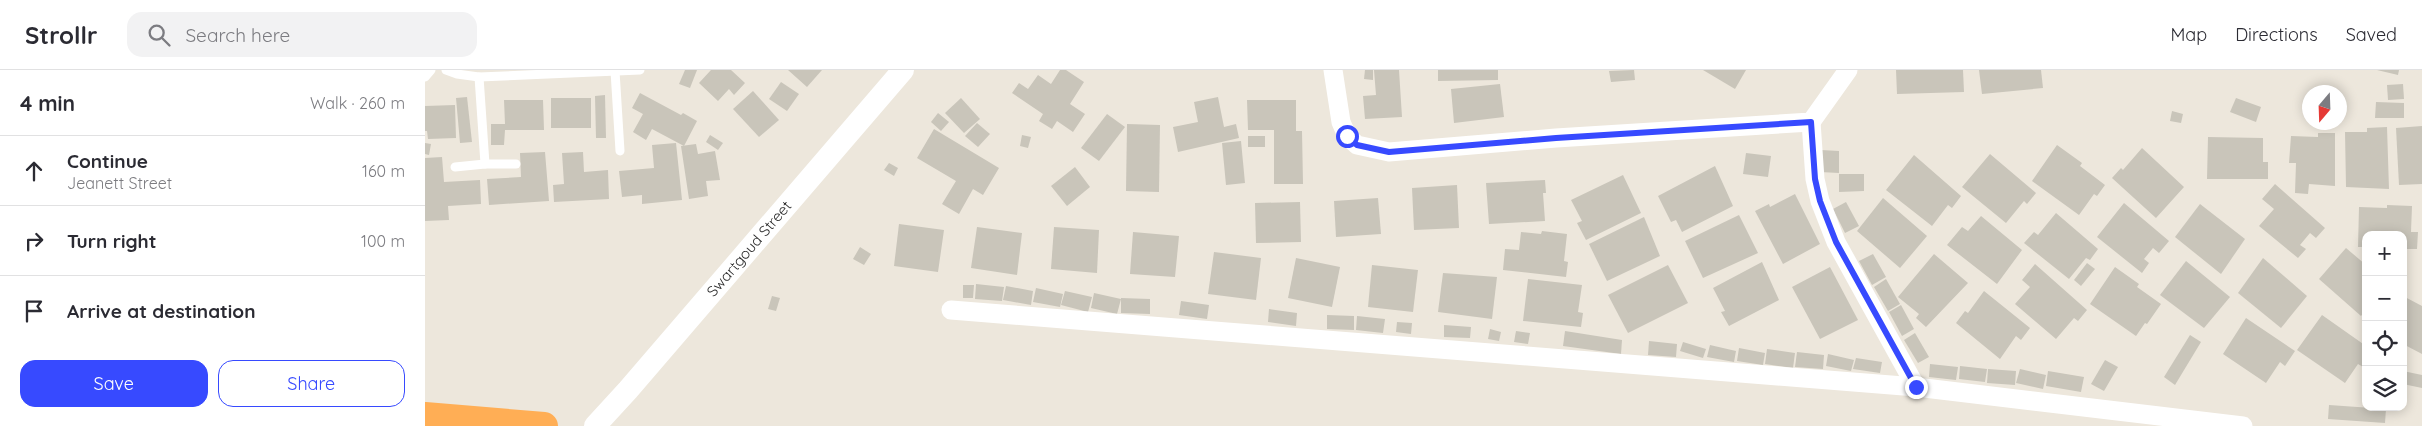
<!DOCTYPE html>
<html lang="en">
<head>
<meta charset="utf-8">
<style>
	body { margin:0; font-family:Quicksand,sans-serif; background:#f2f2f3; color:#2b2b33 }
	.controls { position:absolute; right:15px; bottom:15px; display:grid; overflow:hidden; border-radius:10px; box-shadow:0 2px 12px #0003 }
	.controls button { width:45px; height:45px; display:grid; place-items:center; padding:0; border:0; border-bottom:1px solid #e1e1e2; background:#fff; color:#2b2b33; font:25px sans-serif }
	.compass { position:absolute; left:1877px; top:15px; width:45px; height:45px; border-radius:50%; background:#fff; box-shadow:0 2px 12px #0003; rotate:199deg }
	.stop { position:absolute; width:15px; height:15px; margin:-11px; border:4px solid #374aff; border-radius:50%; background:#fff }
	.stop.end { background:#374aff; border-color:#fff; box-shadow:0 1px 5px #0008 }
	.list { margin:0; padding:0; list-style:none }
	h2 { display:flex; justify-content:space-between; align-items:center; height:65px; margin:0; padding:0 20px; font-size:21px }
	h2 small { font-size:16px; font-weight:400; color:#7c7c81 }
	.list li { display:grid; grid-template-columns:32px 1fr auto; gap:15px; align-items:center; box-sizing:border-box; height:70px; padding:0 20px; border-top:1px solid #e1e1e2 }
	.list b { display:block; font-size:19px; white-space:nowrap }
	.list p { margin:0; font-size:16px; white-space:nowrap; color:#7c7c81 }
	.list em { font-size:16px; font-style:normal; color:#7c7c81 }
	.actions { display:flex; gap:10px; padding:15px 20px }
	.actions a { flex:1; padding:11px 0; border:1px solid #374aff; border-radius:15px; text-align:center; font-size:18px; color:#374aff }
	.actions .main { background:#374aff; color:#fff }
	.icon { flex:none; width:28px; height:28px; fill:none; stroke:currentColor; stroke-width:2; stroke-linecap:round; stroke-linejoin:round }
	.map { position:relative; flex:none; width:1997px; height:356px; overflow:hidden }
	header { display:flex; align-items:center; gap:30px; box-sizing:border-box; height:70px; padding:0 25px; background:#fff; border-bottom:1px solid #e1e1e2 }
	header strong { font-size:24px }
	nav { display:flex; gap:28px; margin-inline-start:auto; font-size:18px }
	.search { width:350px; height:45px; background:#f2f2f3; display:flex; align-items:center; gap:12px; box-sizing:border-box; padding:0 18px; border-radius:15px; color:#7c7c81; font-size:19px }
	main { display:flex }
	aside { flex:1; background:#fff }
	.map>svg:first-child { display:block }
	.building { fill:#c9c5ba }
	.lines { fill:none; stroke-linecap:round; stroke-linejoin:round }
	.service { stroke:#fff; stroke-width:9 }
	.minor { stroke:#fff; stroke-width:19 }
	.tertiary { stroke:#fff; stroke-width:22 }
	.motorway { stroke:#ffae55; stroke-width:28 }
	.route { stroke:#374aff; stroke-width:6 }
	.labels { text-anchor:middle; stroke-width:4.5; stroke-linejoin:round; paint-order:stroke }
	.street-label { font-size:15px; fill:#2b2b2b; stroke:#fff }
</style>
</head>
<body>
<header>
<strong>Strollr</strong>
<div class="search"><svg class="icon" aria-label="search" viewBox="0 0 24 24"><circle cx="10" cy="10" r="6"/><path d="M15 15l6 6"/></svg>Search here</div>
<nav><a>Map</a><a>Directions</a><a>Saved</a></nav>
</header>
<main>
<aside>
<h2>4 min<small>Walk · 260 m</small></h2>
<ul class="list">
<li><svg class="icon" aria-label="ahead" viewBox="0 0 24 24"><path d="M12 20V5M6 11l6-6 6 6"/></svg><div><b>Continue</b><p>Jeanett Street</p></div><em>160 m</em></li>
<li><svg class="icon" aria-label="right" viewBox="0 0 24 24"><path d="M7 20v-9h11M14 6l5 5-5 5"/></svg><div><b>Turn right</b></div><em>100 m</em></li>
<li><svg class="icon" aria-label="arrive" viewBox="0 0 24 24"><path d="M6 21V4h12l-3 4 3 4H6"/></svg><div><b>Arrive at destination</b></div></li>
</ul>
<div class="actions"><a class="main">Save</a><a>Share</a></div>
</aside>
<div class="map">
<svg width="1997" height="356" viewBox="0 0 1997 356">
	<rect width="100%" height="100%" fill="#ede7dc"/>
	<!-- building -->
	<g class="building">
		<polygon points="260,0 272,0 265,18 254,14"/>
		<polygon points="286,0 306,0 320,13 309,25 304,19 293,31 274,13"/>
		<polygon points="363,0 397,0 382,17"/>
		<polygon points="635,0 641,0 659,12 645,34 660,44 648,62 632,51 627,59 614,51 618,44 587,23 594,13 603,19 613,5 626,14"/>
		<polygon points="940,0 948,0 948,10 939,9"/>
		<polygon points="949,0 974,0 977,47 940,49 938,26 951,25"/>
		<polygon points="1013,0 1073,0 1073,10 1013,11"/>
		<polygon points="1209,0 1210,10 1186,12 1184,1"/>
		<polygon points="1278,0 1321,0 1310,19"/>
		<polygon points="1471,0 1538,0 1539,22 1472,24"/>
		<polygon points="1554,0 1616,0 1618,18 1557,24"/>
		<polygon points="1952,0 1974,0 1973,5"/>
		<polygon points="356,12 374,24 362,41 344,29"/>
		<polygon points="1075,14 1079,47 1029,53 1026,19"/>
		<polygon points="1978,14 1979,29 1963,30 1962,15"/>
		<polygon points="328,21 354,50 334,67 308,39"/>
		<polygon points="215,23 256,45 258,43 272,51 259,76 227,59 221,70 208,62 218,44 207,38"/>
		<polygon points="180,25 181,68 171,68 170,26"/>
		<polygon points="42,27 47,72 35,73 31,28"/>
		<polygon points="793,27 799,57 811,54 814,68 753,82 748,57 773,52 769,32"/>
		<rect x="126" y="28" width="40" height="30"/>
		<polygon points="536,28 555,49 539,63 520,43"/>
		<polygon points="1811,28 1836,37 1831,52 1805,42"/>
		<polygon points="79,30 118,30 119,60 80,60 79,75 66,75 66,54 80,54"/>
		<polygon points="822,30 871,30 871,61 877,61 878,114 849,114 849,60 823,60"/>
		<polygon points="1951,32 1979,33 1979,48 1950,48"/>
		<polygon points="30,35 31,68 3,69 2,61 0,61 0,36"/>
		<polygon points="1747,41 1758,44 1756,53 1745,51"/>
		<polygon points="513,43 524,52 516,61 506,52"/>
		<polygon points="682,44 700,57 674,91 656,78"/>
		<polygon points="552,53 565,64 553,77 540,66"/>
		<polygon points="702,54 735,55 734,122 701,121"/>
		<polygon points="1997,56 1997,114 1974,115 1971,58"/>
		<polygon points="1962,57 1964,119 1921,117 1920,62 1942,62 1942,58"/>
		<polygon points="509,59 574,98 558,125 548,119 534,144 517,134 531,111 492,88"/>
		<polygon points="1893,63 1910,63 1910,116 1884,114 1883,124 1870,123 1871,93 1864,93 1866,66 1893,67"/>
		<polygon points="285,65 298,73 293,80 281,72"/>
		<polygon points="597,65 606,67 603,78 595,76"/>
		<rect x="823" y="66" width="17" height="11"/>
		<polygon points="1783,67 1838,68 1838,92 1843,92 1843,109 1782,109"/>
		<polygon points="816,71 820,113 801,115 797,73"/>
		<polygon points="0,73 6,74 4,85 0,84"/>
		<polygon points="251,73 257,130 217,134 217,125 197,127 194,101 229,98 227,75"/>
		<polygon points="271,74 273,84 290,81 295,110 281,111 283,126 264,129 256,76"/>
		<polygon points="1632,75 1657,93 1655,96 1680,115 1672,126 1669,124 1654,145 1607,111"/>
		<polygon points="1717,78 1759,117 1731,148 1687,108 1696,98 1698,100"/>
		<polygon points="1396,80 1414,81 1414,103 1395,102"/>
		<polygon points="120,82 124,131 64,135 62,109 96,107 95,83"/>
		<polygon points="158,82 159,102 183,100 184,129 129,132 128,115 139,114 137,83"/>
		<polygon points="1321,83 1346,86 1343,107 1318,104"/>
		<polygon points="1565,84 1611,123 1602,134 1599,131 1581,153 1537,117"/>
		<polygon points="1489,85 1536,126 1527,138 1523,135 1507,156 1461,120"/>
		<polygon points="17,87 19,112 55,110 56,134 23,136 24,150 0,151 0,88"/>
		<polygon points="464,93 473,98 469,106 459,100"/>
		<polygon points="1290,96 1308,136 1257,162 1251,150 1246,152 1233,126"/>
		<polygon points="650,97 665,117 642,136 626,116"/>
		<polygon points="1414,104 1439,104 1439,121 1414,122"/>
		<polygon points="1198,105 1216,143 1161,170 1152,153 1157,151 1146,130"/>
		<polygon points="1120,110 1121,123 1118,123 1120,151 1064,154 1061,113"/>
		<polygon points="1850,114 1900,158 1891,168 1885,163 1875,175 1881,179 1873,188 1834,156 1849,139 1837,129"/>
		<polygon points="1032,115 1034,158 989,160 987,118"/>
		<polygon points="1370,124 1395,174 1358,194 1330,141 1344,134 1345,137"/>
		<polygon points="953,128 956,164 911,167 909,131"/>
		<polygon points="1458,128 1502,166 1475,198 1432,161"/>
		<polygon points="875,132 876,172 831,173 830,133"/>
		<polygon points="1421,132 1434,156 1420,163 1408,139"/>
		<polygon points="1699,133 1744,171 1734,183 1728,178 1719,189 1724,193 1717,203 1672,167"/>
		<polygon points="1775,134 1820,169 1796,204 1750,167"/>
		<polygon points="1962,135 1987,136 1986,162 1993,162 1992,179 1978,179 1978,165 1941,165 1941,177 1933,177 1934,137 1962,138"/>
		<polygon points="1631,143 1673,179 1665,190 1661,188 1644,209 1599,173 1609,162 1613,165"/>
		<polygon points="1314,145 1333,183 1278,208 1260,171"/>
		<polygon points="1556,146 1597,180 1572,214 1522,175 1537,157 1543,161"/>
		<polygon points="1219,147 1235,186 1182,211 1164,174"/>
		<polygon points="474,154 519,160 513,202 469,196"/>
		<polygon points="552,157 597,163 592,205 546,198"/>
		<polygon points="629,157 674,160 672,203 626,199"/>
		<polygon points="1117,161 1142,164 1139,191 1143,192 1141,207 1078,200 1080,179 1094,180 1096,162 1116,164"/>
		<polygon points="708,162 754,166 750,207 705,204"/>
		<polygon points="435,177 446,184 439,195 428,189"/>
		<polygon points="1921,178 1941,195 1941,240 1936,246 1894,209"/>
		<polygon points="789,182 836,188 831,230 783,224"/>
		<polygon points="1448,184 1461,207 1447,215 1434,191"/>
		<polygon points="1509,184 1543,213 1501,257 1491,248 1494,244 1473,227"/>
		<polygon points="871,188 915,197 907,237 863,228"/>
		<polygon points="1838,188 1882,226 1856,258 1813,223"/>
		<polygon points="1761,191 1805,227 1779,258 1735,225"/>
		<polygon points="1337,192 1354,230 1304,256 1296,242 1300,241 1288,218"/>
		<polygon points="1662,193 1670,199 1656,216 1649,210"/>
		<polygon points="1610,194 1662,240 1653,251 1649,248 1631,269 1590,234 1605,217 1597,210"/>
		<polygon points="947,195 993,200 988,242 943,237"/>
		<polygon points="1243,195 1263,233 1203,263 1183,225"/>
		<polygon points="1405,197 1433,250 1395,269 1367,217"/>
		<polygon points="1690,197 1714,214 1712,217 1736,234 1722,254 1720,253 1711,266 1665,234"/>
		<polygon points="1018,203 1072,207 1067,249 1013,242"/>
		<polygon points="1103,209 1157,215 1153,242 1158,243 1156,257 1098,251"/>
		<polygon points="1461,209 1475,234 1463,241 1449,217"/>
		<polygon points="551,214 579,217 577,231 550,229"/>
		<polygon points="538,215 549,215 548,228 538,228"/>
		<polygon points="581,216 608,221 606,235 578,230"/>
		<polygon points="611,218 638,224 635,237 608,232"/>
		<polygon points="640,221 667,227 663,242 636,235"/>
		<polygon points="1559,221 1605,258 1596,270 1591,266 1575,289 1531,253 1540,241 1543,243"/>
		<polygon points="669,223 696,229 692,244 666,238"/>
		<polygon points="347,226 355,228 351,241 343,239"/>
		<polygon points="1978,226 1997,236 1997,284 1978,274"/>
		<polygon points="696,228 725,229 725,244 696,243"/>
		<polygon points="756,231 784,235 782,249 754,245"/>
		<polygon points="1476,235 1489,259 1477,266 1464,242"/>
		<polygon points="844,239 872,243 871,256 843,252"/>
		<polygon points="902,245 929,246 929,260 902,259"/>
		<polygon points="1897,245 1941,276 1941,294 1938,297 1933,294 1920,313 1872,280"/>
		<polygon points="932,246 960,249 958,263 931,260"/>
		<polygon points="1821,248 1870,281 1860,296 1855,292 1841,313 1798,284"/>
		<polygon points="972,252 987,253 986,264 971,262"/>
		<polygon points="1019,255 1046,257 1045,268 1019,267"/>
		<polygon points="1065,259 1076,262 1074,271 1063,269"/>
		<polygon points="1091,261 1105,263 1103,274 1089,272"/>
		<polygon points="1140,261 1197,270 1196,284 1138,276"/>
		<polygon points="1490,263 1504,287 1493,293 1479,270"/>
		<polygon points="1765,265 1776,272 1750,315 1739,307"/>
		<polygon points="1224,271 1252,274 1251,287 1223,285"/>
		<polygon points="1258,272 1281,279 1278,288 1255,281"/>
		<polygon points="1285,275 1311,281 1309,292 1282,287"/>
		<polygon points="1314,278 1340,283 1338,295 1312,291"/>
		<polygon points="1342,279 1370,283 1368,298 1340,294"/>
		<polygon points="1372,282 1399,285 1398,299 1370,297"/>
		<polygon points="1403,284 1429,290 1426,301 1401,296"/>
		<polygon points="1431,288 1457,292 1455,303 1428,299"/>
		<polygon points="1680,290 1693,297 1679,321 1666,314"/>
		<polygon points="1505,294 1533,297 1531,310 1504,307"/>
		<polygon points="1535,296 1562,299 1560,312 1534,309"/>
		<polygon points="1563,299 1591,301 1590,315 1562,313"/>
		<polygon points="1595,299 1621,305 1618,319 1591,313"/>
		<polygon points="1623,301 1659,307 1656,322 1621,316"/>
		<polygon points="1978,301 1997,305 1997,318 1978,314"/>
		<polygon points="1904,335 1961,339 1960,353 1903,349"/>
	</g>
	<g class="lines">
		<!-- service -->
		<g class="service">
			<polyline points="21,0 32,4 54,7 215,0"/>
			<polyline points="190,1 195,81"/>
			<polyline points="0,7 6,0"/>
			<polyline points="60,94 91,94"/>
			<polyline points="30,97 60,94 54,7"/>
		</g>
		<!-- minor -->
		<g class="minor">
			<polyline points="908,0 916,52 922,66 932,75 964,82 1131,68 1386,52 1423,0"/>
			<polyline points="1386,52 1390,109 1395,131 1411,172 1491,317"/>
			<polyline points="526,240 1491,317 1818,356"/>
		</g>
		<!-- tertiary -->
		<path class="tertiary" id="s1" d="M170 356 203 320 478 0"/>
		<!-- motorway -->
		<polyline class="motorway" points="0,346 119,356"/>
	</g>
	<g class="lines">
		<!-- route -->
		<polyline class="route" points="922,66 932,75 964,82 1131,68 1386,52 1390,109 1395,131 1411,172 1491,317"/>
	</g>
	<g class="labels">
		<!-- street labels -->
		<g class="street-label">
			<text dy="5" stroke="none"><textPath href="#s1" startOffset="235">Swartgoud Street</textPath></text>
		</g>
	</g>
</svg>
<div class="controls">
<button>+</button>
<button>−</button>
<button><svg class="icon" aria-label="locate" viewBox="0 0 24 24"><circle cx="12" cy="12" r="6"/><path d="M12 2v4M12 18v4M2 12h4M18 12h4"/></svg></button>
<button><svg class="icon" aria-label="layers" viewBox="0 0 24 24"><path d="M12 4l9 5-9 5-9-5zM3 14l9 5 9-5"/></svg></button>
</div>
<svg class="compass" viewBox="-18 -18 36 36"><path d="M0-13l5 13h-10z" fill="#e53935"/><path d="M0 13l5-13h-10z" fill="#7c7c81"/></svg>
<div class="stop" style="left:922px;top:66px"></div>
<div class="stop end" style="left:1491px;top:317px"></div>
</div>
</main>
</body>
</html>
